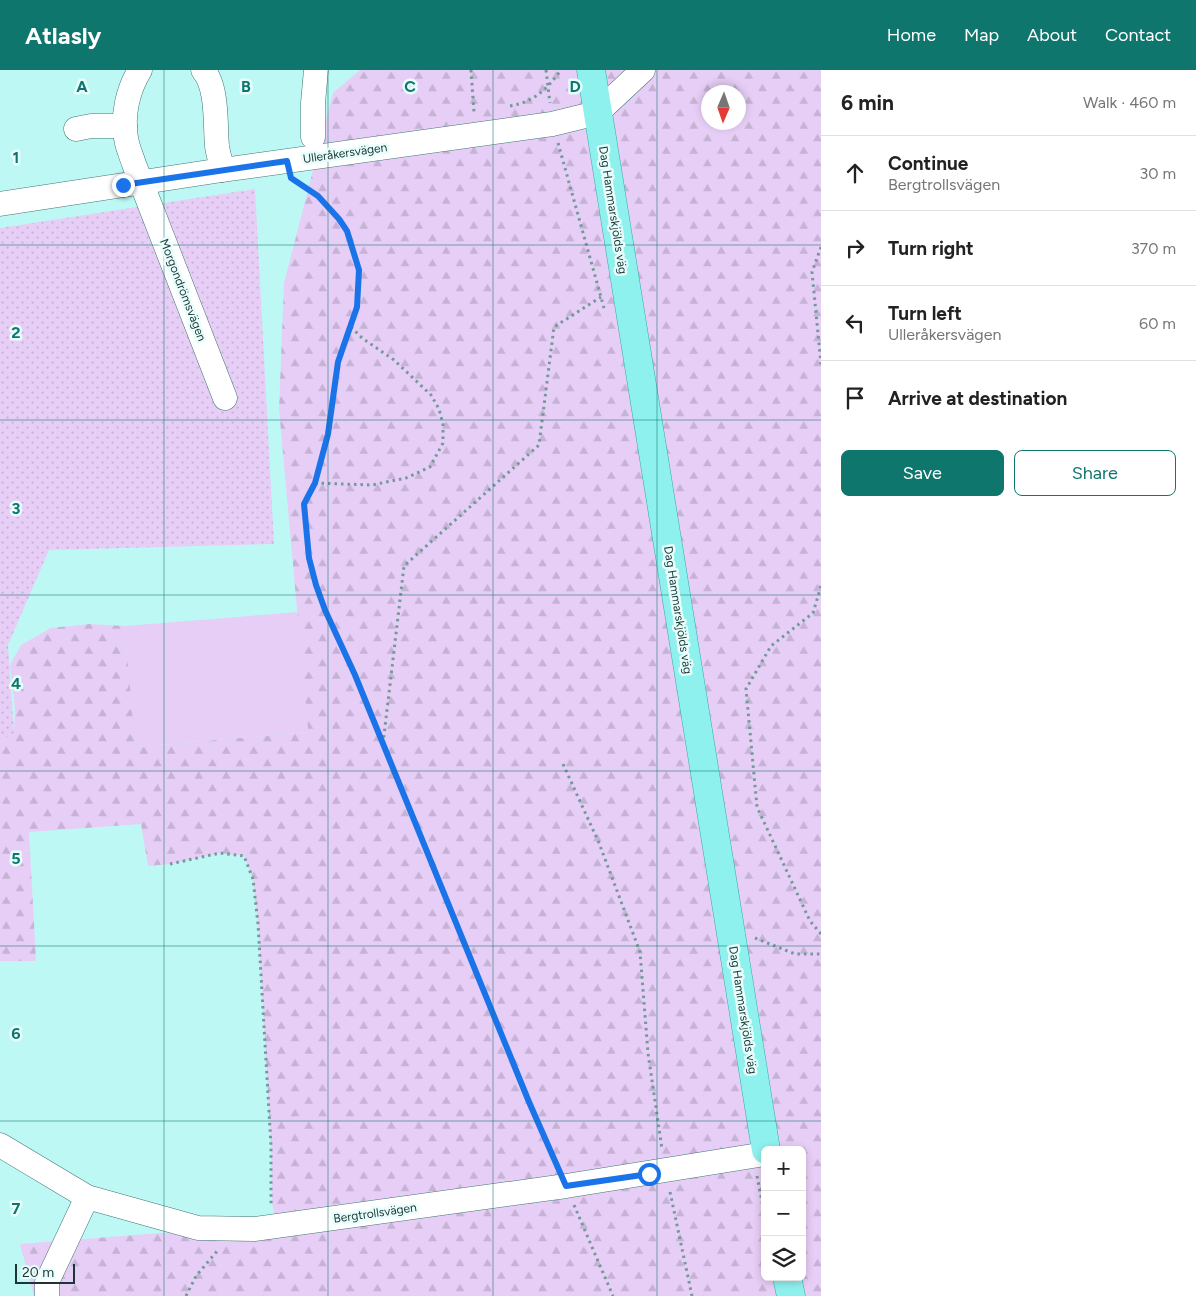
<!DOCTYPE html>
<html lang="en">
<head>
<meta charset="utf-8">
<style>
	body { margin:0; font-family:Figtree,sans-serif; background:#f2f2f2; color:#222 }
	.controls { position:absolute; right:15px; bottom:15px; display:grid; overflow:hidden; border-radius:8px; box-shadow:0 2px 8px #0003 }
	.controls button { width:45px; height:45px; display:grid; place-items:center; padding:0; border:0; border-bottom:1px solid #e0e0e0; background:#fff; color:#222; font:25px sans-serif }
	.compass { position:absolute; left:701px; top:15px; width:45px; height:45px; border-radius:50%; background:#fff; box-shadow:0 2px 8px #0003; rotate:182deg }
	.scale { position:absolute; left:15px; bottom:12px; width:60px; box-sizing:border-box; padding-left:5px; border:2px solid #1d3534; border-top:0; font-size:14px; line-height:18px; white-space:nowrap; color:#1d3534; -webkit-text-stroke:4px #e7fefc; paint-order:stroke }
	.stop { position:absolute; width:15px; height:15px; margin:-11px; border:4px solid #1a73e8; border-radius:50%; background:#fff }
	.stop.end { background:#1a73e8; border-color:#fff; box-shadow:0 1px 5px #0008 }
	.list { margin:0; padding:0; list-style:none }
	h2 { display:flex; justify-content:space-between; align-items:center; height:65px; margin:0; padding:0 20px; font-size:21px }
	h2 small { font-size:16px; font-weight:400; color:#767676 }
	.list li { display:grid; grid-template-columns:32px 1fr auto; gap:15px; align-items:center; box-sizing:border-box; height:75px; padding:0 20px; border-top:1px solid #e0e0e0 }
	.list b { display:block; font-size:19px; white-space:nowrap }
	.list p { margin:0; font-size:16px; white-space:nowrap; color:#767676 }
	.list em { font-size:16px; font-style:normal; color:#767676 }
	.actions { display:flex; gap:10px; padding:15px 20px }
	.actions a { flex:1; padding:11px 0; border:1px solid #0f766e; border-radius:8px; text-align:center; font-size:18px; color:#0f766e }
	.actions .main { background:#0f766e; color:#fff }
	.icon { flex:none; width:28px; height:28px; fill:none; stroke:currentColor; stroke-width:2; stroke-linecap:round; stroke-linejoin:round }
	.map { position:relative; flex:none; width:821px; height:1226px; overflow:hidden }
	header { display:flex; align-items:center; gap:30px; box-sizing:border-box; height:70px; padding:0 25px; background:#0f766e; color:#fff }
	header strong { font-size:24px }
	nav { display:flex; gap:28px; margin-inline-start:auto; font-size:18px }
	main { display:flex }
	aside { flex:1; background:#fff }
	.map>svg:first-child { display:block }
	.grass { fill:url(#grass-dots) }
	.forest { fill:url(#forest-firs); fill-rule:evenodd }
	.pitch { fill:#e7cef6 }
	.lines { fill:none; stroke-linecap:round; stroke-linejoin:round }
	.minor-casing { stroke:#3f7775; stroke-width:25 }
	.major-casing { stroke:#36a9a6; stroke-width:29 }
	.path { stroke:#719a98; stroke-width:3; stroke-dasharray:2.5 4; stroke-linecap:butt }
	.minor { stroke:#fff; stroke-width:24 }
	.major { stroke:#8ff1ee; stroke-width:28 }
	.route { stroke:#1a73e8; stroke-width:6 }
	.grid { fill:none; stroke:#0f766e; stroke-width:1; stroke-opacity:0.55 }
	.labels { text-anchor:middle; stroke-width:5; stroke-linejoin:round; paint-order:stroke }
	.street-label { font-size:12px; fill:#1d3534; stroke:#e7fefc }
	.grid-label { font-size:16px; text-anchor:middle; font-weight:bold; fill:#0f766e; stroke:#e7fefc; stroke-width:5; stroke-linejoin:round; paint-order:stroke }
</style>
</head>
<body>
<header>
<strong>Atlasly</strong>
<nav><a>Home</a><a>Map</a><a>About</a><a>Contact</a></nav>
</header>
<main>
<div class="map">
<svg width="821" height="1226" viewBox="0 0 821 1226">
	<defs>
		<pattern id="grass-dots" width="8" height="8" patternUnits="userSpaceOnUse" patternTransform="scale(1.25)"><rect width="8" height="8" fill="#e7cef6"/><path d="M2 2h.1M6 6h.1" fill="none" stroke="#c6b2d4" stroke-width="1.8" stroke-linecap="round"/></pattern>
		<pattern id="forest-firs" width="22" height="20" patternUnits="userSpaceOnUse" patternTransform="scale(1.25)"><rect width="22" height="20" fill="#e7cef6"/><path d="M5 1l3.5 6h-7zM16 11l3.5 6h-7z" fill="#c6b2d4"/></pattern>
	</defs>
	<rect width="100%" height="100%" fill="#bef8f5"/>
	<!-- grass -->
	<polygon class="grass" points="255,119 274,474 49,480 8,575 14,663 0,672 0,158"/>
	<!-- forest -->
	<path class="forest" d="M360 0H821V1226H34L20 1174 276 1154 272 1133 271 1076 258 854 253 809 244 786 220 783 170 794 148 796 141 754 29 762 36 891H0V672L14 663 15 640 10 595 21 575 51 558 90 554 125 556 136 677 308 662 279 339 284 213 333 23ZM708 22H738V52H708ZM765 1080H802V1207H765Z"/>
	<!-- pitch -->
	<polygon class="pitch" points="298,542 308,662 135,677 125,556"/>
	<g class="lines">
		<defs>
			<g id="minor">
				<path d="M140 0C128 19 122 45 126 68 127 76 131 85 134 94L225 328"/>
				<path d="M203 0C218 17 215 54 217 76 218 84 221 92 222 100"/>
				<polyline points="76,59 91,56 125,56"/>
				<polyline points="313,67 313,33 316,0"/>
				<polyline points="0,134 222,100 552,54 597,43 643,0"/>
				<polyline points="0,1075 87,1127 198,1158 254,1159 566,1116 765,1084"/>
				<polyline points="47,1226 47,1212 87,1127"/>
			</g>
			<g id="major">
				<polyline points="591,0 766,1080"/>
				<polyline points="787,1207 791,1226"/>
			</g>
		</defs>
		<!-- minor casing -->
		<use href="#minor" class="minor-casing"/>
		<!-- major casing -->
		<use href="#major" class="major-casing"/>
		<!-- path -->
		<g class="path">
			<polyline points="471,0 474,42"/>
			<polyline points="546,0 550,33"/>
			<path d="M510 36C534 32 547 19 561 0"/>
			<polyline points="558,73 604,238"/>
			<polyline points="295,111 318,126 339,149 347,161 359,200 357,237 338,292 328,364 315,413 304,434 309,488 316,515 325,540 355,605 529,1032 558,1097"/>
			<polyline points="821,177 812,202 821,294"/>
			<polyline points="315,413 372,415 406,408 430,397 443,373 443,354 439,339 431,325 394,290 362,268 351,257"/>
			<polyline points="821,516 813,543 771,576 746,619 757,737 810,851 821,864"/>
			<polyline points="383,674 404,496 539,375 554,257 601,227"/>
			<polyline points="563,694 599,773 640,882 648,983 662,1079"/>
			<polyline points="170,794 220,783 244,786 253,809 258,854 271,1076 271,1136"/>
			<polyline points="755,868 795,884 821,884"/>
			<polyline points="757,1106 765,1147"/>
			<polyline points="670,1122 692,1226"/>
			<polyline points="574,1135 613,1226"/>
			<polyline points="186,1226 196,1206 218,1180"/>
		</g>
		<!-- minor -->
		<use href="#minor" class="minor"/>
		<!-- major -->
		<use href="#major" class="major"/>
	</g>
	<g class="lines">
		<!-- route -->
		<polyline class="route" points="123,115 287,91 291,108 318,126 339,149 347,161 359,200 357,237 338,292 328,364 315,413 304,434 309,488 316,515 325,540 355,605 529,1032 566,1116 649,1104"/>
	</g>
	<!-- grid -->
	<path class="grid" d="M164 0V1226M328 0V1226M493 0V1226M657 0V1226M0 175H821M0 350H821M0 525H821M0 701H821M0 876H821M0 1051H821"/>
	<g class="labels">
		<!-- street labels -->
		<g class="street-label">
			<text transform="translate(345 83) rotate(-8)" y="4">Ulleråkersvägen</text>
			<text transform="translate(613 140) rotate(81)" y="4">Dag Hammarskjölds väg</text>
			<text transform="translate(183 220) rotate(69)" y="4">Morgondrömsvägen</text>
			<text transform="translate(678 540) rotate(81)" y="4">Dag Hammarskjölds väg</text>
			<text transform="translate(743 940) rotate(81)" y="4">Dag Hammarskjölds väg</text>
			<text transform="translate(375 1143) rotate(-8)" y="4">Bergtrollsvägen</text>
		</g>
	</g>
	<g class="grid-label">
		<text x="82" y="22">A</text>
		<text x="246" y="22">B</text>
		<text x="410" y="22">C</text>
		<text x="575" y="22">D</text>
		<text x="16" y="93">1</text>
		<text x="16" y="268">2</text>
		<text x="16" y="444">3</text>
		<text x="16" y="619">4</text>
		<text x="16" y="794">5</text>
		<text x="16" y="969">6</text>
		<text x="16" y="1144">7</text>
	</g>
</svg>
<div class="controls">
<button>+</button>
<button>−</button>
<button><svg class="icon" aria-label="layers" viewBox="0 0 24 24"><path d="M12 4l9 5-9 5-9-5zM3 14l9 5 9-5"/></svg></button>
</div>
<svg class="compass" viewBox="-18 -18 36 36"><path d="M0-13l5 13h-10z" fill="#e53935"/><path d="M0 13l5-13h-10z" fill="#767676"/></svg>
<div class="scale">20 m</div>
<div class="stop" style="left:649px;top:1104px"></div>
<div class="stop end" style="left:123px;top:115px"></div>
</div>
<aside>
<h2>6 min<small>Walk · 460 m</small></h2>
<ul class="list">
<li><svg class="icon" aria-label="ahead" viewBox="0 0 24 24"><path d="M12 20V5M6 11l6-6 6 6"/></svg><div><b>Continue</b><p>Bergtrollsvägen</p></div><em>30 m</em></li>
<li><svg class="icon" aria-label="right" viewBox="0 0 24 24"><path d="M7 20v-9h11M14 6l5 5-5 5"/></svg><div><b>Turn right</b></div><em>370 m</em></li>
<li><svg class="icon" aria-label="left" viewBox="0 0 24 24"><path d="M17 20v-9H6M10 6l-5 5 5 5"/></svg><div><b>Turn left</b><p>Ulleråkersvägen</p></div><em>60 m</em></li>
<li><svg class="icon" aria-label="arrive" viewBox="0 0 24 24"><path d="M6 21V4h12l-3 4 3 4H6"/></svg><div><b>Arrive at destination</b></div></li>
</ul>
<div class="actions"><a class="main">Save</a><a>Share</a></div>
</aside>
</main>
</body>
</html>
